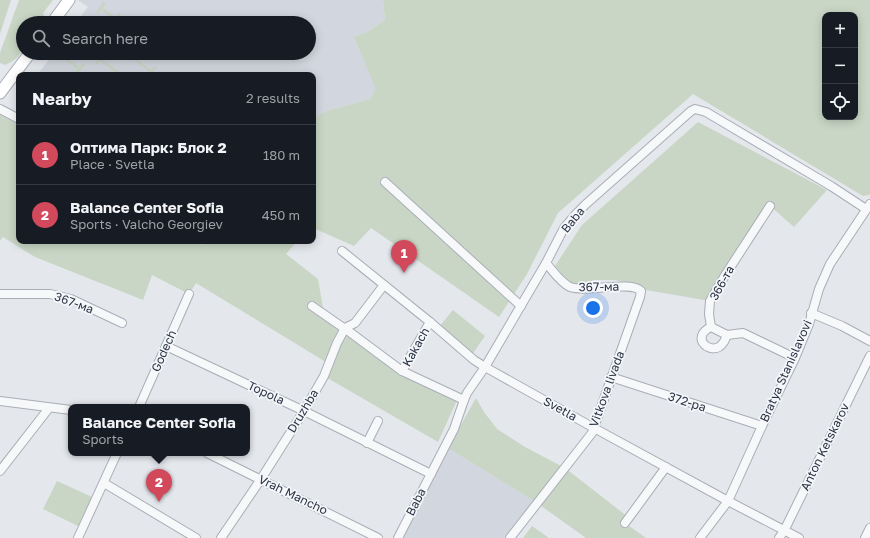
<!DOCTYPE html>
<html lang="en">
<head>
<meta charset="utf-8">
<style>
	body { margin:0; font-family:"Golos Text",sans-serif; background:#20242c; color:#f1f3f6 }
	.controls { position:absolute; right:12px; top:12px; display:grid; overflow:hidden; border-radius:8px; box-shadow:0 2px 10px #0003 }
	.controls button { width:36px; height:36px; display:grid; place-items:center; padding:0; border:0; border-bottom:1px solid #363941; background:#171b24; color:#f1f3f6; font:20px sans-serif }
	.you { position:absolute; left:593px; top:308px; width:14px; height:14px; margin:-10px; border:3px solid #fff; border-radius:50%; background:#1a73e8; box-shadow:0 0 0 6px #1a73e833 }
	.badge { display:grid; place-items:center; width:26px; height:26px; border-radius:50%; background:#d1495b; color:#fff; font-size:13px; font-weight:700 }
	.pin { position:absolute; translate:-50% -33px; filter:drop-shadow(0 1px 2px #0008) }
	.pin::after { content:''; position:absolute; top:21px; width:14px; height:12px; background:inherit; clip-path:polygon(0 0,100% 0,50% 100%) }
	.popup { position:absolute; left:68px; top:404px; width:182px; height:52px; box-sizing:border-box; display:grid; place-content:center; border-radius:8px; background:#171b24; filter:drop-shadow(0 1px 3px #0005); font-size:13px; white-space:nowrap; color:#9ea1a6 }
	.popup b { font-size:15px; color:#f1f3f6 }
	.popup::after { content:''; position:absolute; left:50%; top:100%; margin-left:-8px; border:8px solid transparent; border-top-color:#171b24 }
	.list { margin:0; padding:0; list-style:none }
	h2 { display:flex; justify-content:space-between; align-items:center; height:52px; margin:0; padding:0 16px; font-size:17px }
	h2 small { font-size:13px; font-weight:400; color:#9ea1a6 }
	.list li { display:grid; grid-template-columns:26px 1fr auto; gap:12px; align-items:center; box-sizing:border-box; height:60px; padding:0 16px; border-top:1px solid #363941 }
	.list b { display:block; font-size:15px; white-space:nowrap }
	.list p { margin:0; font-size:13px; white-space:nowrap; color:#9ea1a6 }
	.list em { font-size:13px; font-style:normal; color:#9ea1a6 }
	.icon { flex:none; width:22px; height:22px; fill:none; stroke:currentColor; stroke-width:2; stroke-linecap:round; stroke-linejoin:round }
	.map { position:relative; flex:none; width:870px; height:538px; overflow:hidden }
	.search { position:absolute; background:#171b24; box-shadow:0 2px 10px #0003; left:16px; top:16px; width:300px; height:44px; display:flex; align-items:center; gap:10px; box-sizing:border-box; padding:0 14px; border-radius:22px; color:#9ea1a6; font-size:15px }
	.panel { position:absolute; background:#171b24; box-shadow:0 2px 10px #0003; left:16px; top:72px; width:300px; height:172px; border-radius:8px }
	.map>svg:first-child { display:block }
	.built { fill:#d2d6de }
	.green { fill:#c9d6c5; fill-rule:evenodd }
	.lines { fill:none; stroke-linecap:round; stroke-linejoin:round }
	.street-casing { stroke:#a9aeb7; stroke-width:10 }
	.secondary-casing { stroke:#a9aeb7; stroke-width:13 }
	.street { stroke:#f7f8fa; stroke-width:8 }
	.secondary { stroke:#fff; stroke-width:11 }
	.labels { text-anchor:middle; stroke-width:3.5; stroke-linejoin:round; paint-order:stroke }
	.street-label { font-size:12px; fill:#2b3445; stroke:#f4f6f9 }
</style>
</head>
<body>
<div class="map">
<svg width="870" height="538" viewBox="0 0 870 538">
	<rect width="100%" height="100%" fill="#e4e7ec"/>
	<!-- built -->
	<g class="built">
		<polygon points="78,0 383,0 385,20 367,32 354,37 377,89 370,99 326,111 313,118 313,75 37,75 54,53 309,53 309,23 76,23 88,7"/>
		<polygon points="445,446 537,503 510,538 398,538"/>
	</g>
	<!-- green -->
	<g class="green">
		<polygon points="0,0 11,0 0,34"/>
		<path d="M19 0H53L43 13 45 19 42 23H23C23 42 27 56 5 65L0 63V53Z"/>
		<path d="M383 0H870V193L869 195 863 196 693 94 558 213 527 274 499 317 371 228 354 246 313 228V118L326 111 370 99 376 89 354 37 367 32 385 20ZM825 15H855V117H825Z"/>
		<polygon points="103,2 106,3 103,8 116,18 119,13 121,15 115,23 111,23 114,20 101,10 98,14 96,12"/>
		<polygon points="62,53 66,53 64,56 79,67 83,63 85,65 77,75 75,74 77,69 62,58 59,62 57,60"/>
		<polygon points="103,53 105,55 102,59 124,75 119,75 100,61 97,65 95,63"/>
		<polygon points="124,53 128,53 151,70 154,66 157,67 151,75 148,75 150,72"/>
		<polygon points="0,115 19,125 19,241 197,241 202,245 205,241 297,241 286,254 318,279 323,308 351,333 371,349 457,400 438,442 324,376 329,364 196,283 189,294 152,275 143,300 35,257 3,237 0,241"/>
		<polygon points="698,122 827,190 794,227 770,206 710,301 646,290 643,286 615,280 594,280 579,285 567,281 555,266 582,225"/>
		<polygon points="453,310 485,336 471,356 439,327"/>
		<polygon points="476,398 484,412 497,429 525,447 565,468 628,517 625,523 646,538 586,538 537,503 448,448"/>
		<polygon points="57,481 92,497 78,526 43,509"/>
		<polygon points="532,526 549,538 523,538"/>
	</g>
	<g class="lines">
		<defs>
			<g id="street">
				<polyline points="0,109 19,119"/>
				<polyline points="385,182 521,306"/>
				<polyline points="770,206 724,277 710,301 709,314 711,327 727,335 743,333 795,358"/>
				<polyline points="342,251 430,322 474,360 485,367 594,428 728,501 799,538"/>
				<polyline points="0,294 50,294 71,299 122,323"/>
				<polyline points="312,306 351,333 402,371 464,400"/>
				<polyline points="811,313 842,326 870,341"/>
				<path d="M711 327C688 338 713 358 723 343 725 341 726 337 727 335"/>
				<polyline points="166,346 304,411 431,474"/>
				<polyline points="402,371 430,322"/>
				<polyline points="611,377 762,426"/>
				<polyline points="0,401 71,410"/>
				<polyline points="139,407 189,294"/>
				<polyline points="367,443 378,421"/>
				<polyline points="207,453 378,538"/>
				<polyline points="0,471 49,408"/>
				<polyline points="104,483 196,538"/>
				<polyline points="625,523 666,467"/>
				<polyline points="78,538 117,453"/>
				<polyline points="221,538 261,479 304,411 324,376 337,343 345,328 355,323 384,285"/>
				<polyline points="398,538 454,429 464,400 467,393 485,367 526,297 546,263 564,228 576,214 586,204 691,111 695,109 706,112 831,186 866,209"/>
				<path d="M510 538 592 433 640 297 641 291C631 280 587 293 570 287 560 282 553 271 546 263"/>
				<polyline points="700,538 728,501 762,426 795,358 809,324 819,289 830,264 870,204"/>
				<polyline points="779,538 784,531 870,356"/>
				<polyline points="865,538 870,528"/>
			</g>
			<g id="secondary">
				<polyline points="52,23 69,0"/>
				<polyline points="0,93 30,53"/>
			</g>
		</defs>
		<!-- street casing -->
		<use href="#street" class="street-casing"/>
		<!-- secondary casing -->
		<use href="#secondary" class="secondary-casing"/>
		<!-- street -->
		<use href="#street" class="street"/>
		<!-- secondary -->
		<use href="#secondary" class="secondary"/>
	</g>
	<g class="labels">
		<!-- street labels -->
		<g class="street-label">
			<text transform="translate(573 220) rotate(-51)" y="4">Baba</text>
			<text transform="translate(722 283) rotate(-61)" y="4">366-та</text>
			<text transform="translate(599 287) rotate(-1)" y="4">367-ма</text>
			<text transform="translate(74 303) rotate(20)" y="4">367-ма</text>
			<text transform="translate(416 347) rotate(-61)" y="4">Kakach</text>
			<text transform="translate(164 351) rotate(-66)" y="4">Godech</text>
			<text transform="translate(786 371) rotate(-66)" y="4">Bratya Stanislavovi</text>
			<text transform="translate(607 389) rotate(-70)" y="4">Vitkova livada</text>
			<text transform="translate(266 393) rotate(25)" y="4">Topola</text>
			<text transform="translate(687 402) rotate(18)" y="4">372-ра</text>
			<text transform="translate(560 409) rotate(29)" y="4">Svetla</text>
			<text transform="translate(303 411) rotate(-59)" y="4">Druzhba</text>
			<text transform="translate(825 447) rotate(-64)" y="4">Anton Ketskarov</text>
			<text transform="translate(293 495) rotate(26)" y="4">Vrah Mancho</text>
			<text transform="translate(416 502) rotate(-63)" y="4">Baba</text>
		</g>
	</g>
</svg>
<div class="controls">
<button>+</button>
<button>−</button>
<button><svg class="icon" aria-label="locate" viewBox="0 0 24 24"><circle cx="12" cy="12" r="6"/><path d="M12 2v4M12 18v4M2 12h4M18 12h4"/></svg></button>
</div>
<div class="you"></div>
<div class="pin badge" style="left:404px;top:273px">1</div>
<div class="pin badge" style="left:159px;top:502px">2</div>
<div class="popup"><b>Balance Center Sofia</b>Sports</div>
<div class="search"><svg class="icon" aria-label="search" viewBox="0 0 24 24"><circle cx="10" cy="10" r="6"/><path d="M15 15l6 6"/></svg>Search here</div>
<section class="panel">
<h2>Nearby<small>2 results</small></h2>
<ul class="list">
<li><span class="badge">1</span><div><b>Оптима Парк: Блок 2</b><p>Place · Svetla</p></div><em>180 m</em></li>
<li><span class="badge">2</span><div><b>Balance Center Sofia</b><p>Sports · Valcho Georgiev</p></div><em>450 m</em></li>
</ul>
</section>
</div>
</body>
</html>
